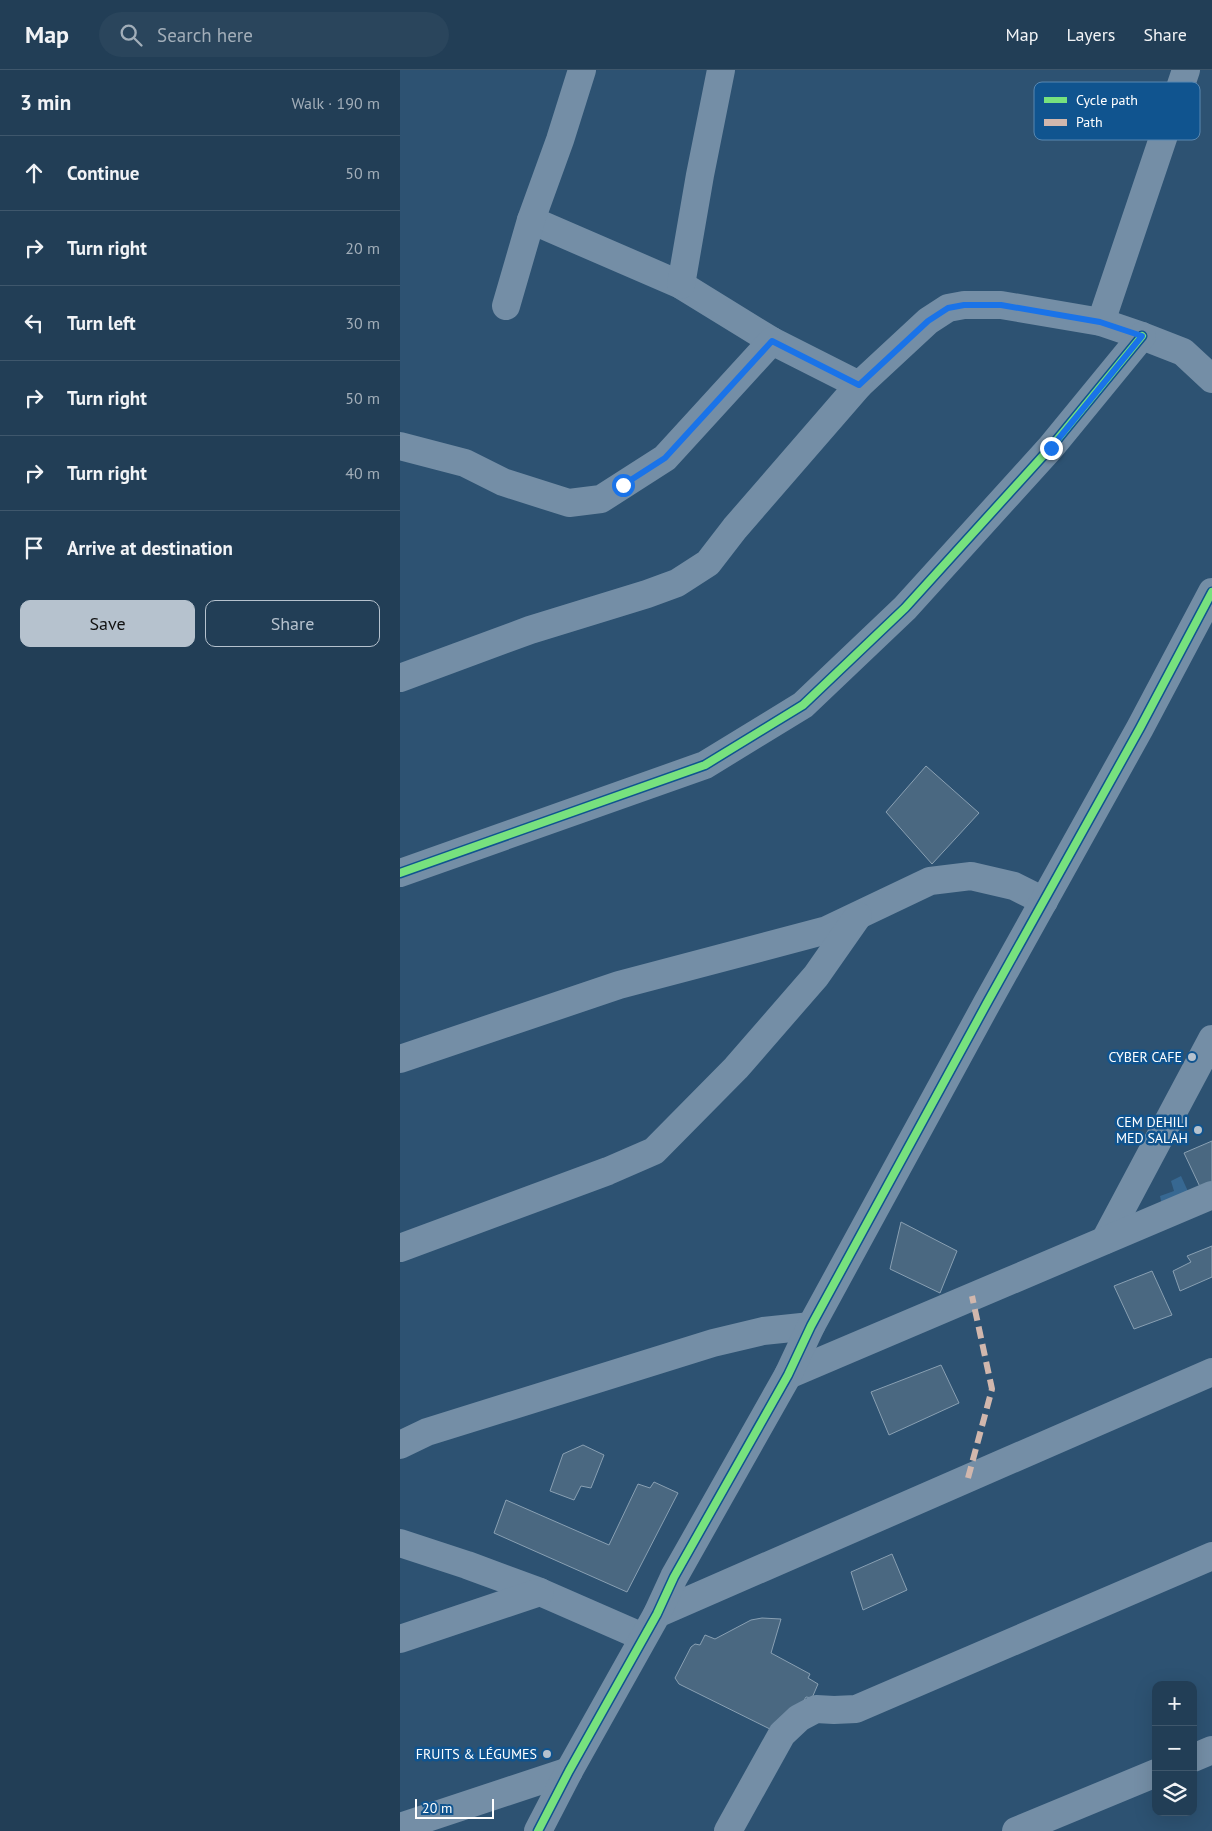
<!DOCTYPE html>
<html lang="en">
<head>
<meta charset="utf-8">
<style>
	body { margin:0; font-family:"PT Sans",sans-serif; background:#2a455c; color:#f1f3f6 }
	.controls { position:absolute; right:15px; bottom:15px; display:grid; overflow:hidden; border-radius:10px; box-shadow:0 5px 20px #0002 }
	.controls button { width:45px; height:45px; display:grid; place-items:center; padding:0; border:0; border-bottom:1px solid #3f576c; background:#223e56; color:#f1f3f6; font:25px sans-serif }
	.scale { position:absolute; left:15px; bottom:12px; width:79px; box-sizing:border-box; padding-left:5px; border:2px solid #fff; border-top:0; font-size:14px; line-height:18px; white-space:nowrap; color:#fff; -webkit-text-stroke:4px #10548f; paint-order:stroke }
	.stop { position:absolute; width:15px; height:15px; margin:-11px; border:4px solid #1a73e8; border-radius:50%; background:#fff }
	.stop.end { background:#1a73e8; border-color:#fff; box-shadow:0 1px 5px #0008 }
	.list { margin:0; padding:0; list-style:none }
	h2 { display:flex; justify-content:space-between; align-items:center; height:65px; margin:0; padding:0 20px; font-size:21px }
	h2 small { font-size:16px; font-weight:400; color:#a2aeb9 }
	.list li { display:grid; grid-template-columns:32px 1fr auto; gap:15px; align-items:center; box-sizing:border-box; height:75px; padding:0 20px; border-top:1px solid #3f576c }
	.list b { display:block; font-size:19px; white-space:nowrap }
	.list em { font-size:16px; font-style:normal; color:#a2aeb9 }
	.actions { display:flex; gap:10px; padding:15px 20px }
	.actions a { flex:1; padding:11px 0; border:1px solid #b6c2ce; border-radius:10px; text-align:center; font-size:18px; color:#b6c2ce }
	.actions .main { background:#b6c2ce; color:#111 }
	.icon { flex:none; width:28px; height:28px; fill:none; stroke:currentColor; stroke-width:2; stroke-linecap:round; stroke-linejoin:round }
	.map { position:relative; flex:none; width:812px; height:1761px; overflow:hidden }
	header { display:flex; align-items:center; gap:30px; box-sizing:border-box; height:70px; padding:0 25px; background:#223e56; border-bottom:1px solid #3f576c }
	header strong { font-size:24px }
	nav { display:flex; gap:28px; margin-inline-start:auto; font-size:18px }
	.search { width:350px; height:45px; background:#2a455c; display:flex; align-items:center; gap:12px; box-sizing:border-box; padding:0 18px; border-radius:28px; color:#a2aeb9; font-size:19px }
	main { display:flex }
	aside { flex:1; background:#223e56 }
	.map>svg:first-child { display:block }
	.water { fill:#376892 }
	.building { fill:#4a6881; stroke:#89a0b3 }
	.lines { fill:none; stroke-linecap:round; stroke-linejoin:round }
	.minor { stroke:#748ea6; stroke-width:28 }
	.quiet { stroke:#d1b7ad; stroke-width:6; stroke-dasharray:12 6; stroke-linecap:butt }
	.cycleway-casing { stroke:#10548f; stroke-width:11 }
	.cycleway { stroke:#77e17e; stroke-width:8 }
	.route { stroke:#1a73e8; stroke-width:6 }
	.poi-dot { fill:#b6c2ce; stroke:#10548f; stroke-width:2 }
	.labels { text-anchor:middle; stroke-width:5; stroke-linejoin:round; paint-order:stroke }
	.poi-label { font-size:14px; fill:#fff; stroke:#10548f; text-anchor:end }
	.key { fill:#10548f; stroke:#5887b1; stroke-width:1 }
	.key-label { font-size:14px; fill:#fff }
</style>
</head>
<body>
<header>
<strong>Map</strong>
<div class="search"><svg class="icon" aria-label="search" viewBox="0 0 24 24"><circle cx="10" cy="10" r="6"/><path d="M15 15l6 6"/></svg>Search here</div>
<nav><a>Map</a><a>Layers</a><a>Share</a></nav>
</header>
<main>
<aside>
<h2>3 min<small>Walk · 190 m</small></h2>
<ul class="list">
<li><svg class="icon" aria-label="ahead" viewBox="0 0 24 24"><path d="M12 20V5M6 11l6-6 6 6"/></svg><div><b>Continue</b></div><em>50 m</em></li>
<li><svg class="icon" aria-label="right" viewBox="0 0 24 24"><path d="M7 20v-9h11M14 6l5 5-5 5"/></svg><div><b>Turn right</b></div><em>20 m</em></li>
<li><svg class="icon" aria-label="left" viewBox="0 0 24 24"><path d="M17 20v-9H6M10 6l-5 5 5 5"/></svg><div><b>Turn left</b></div><em>30 m</em></li>
<li><svg class="icon" aria-label="right" viewBox="0 0 24 24"><path d="M7 20v-9h11M14 6l5 5-5 5"/></svg><div><b>Turn right</b></div><em>50 m</em></li>
<li><svg class="icon" aria-label="right" viewBox="0 0 24 24"><path d="M7 20v-9h11M14 6l5 5-5 5"/></svg><div><b>Turn right</b></div><em>40 m</em></li>
<li><svg class="icon" aria-label="arrive" viewBox="0 0 24 24"><path d="M6 21V4h12l-3 4 3 4H6"/></svg><div><b>Arrive at destination</b></div></li>
</ul>
<div class="actions"><a class="main">Save</a><a>Share</a></div>
</aside>
<div class="map">
<svg width="812" height="1761" viewBox="0 0 812 1761">
	<rect width="100%" height="100%" fill="#2d5272"/>
	<!-- water -->
	<polygon class="water" points="781,1106 791,1128 763,1140 760,1126 774,1121 771,1111"/>
	<!-- building -->
	<g class="building">
		<polygon points="526,696 579,743 532,794 486,742"/>
		<polygon points="812,1071 812,1114 801,1119 784,1083"/>
		<polygon points="501,1152 557,1181 540,1223 490,1199"/>
		<polygon points="812,1176 812,1207 780,1221 773,1201 791,1192 787,1186"/>
		<polygon points="752,1201 772,1245 734,1259 714,1216"/>
		<polygon points="541,1295 559,1333 489,1365 471,1322"/>
		<polygon points="183,1375 204,1385 191,1418 181,1416 174,1430 150,1421 163,1384"/>
		<polygon points="254,1412 278,1423 227,1522 94,1463 106,1430 209,1475 238,1414 250,1418"/>
		<polygon points="492,1484 507,1520 463,1540 451,1502"/>
		<polygon points="362,1548 381,1549 371,1583 410,1604 408,1608 418,1614 412,1628 406,1627 398,1640 378,1663 279,1614 275,1608 291,1577 295,1574 300,1575 305,1565 315,1569 351,1550"/>
	</g>
	<g class="lines">
		<!-- minor -->
		<g class="minor">
			<polyline points="131,150 281,215 372,271 459,315 528,251 548,238 564,235 601,235 701,252 742,266 783,282 812,309"/>
			<polyline points="281,215 300,105 321,0"/>
			<polyline points="106,236 131,150 160,70 182,0"/>
			<polyline points="701,252 786,0"/>
			<polyline points="0,376 65,393 103,412 169,433 201,429 265,388 372,271"/>
			<polyline points="0,608 130,560 247,524 277,513 308,493 335,458 459,315"/>
			<polyline points="0,803 305,695 403,635 505,538 651,377 742,266"/>
			<polyline points="0,989 219,915 427,860 530,811 571,806 614,816 644,831"/>
			<polyline points="705,1170 812,969"/>
			<polyline points="0,1178 208,1101 254,1081 336,998 416,906 458,846"/>
			<polyline points="388,1305 812,1125"/>
			<polyline points="0,1375 27,1362 313,1273 363,1261 411,1256"/>
			<polyline points="0,1473 67,1495 140,1522 243,1567"/>
			<polyline points="257,1544 812,1302"/>
			<polyline points="0,1569 140,1522"/>
			<polyline points="793,1688 812,1680"/>
			<polyline points="0,1757 169,1701"/>
			<polyline points="138,1761 169,1701 257,1544 274,1507 388,1305 411,1256 587,933 740,658 812,522"/>
			<polyline points="328,1761 382,1664 399,1648 416,1639 434,1640 456,1639 812,1486"/>
			<polyline points="616,1761 756,1703"/>
		</g>
		<!-- quiet -->
		<polyline class="quiet" points="568,1408 592,1319 572,1226"/>
		<defs>
			<g id="cycleway">
				<polyline points="0,803 305,695 403,635 505,538 651,377 742,266"/>
				<polyline points="138,1761 169,1701 257,1544 274,1507 388,1305 411,1256 587,933 740,658 812,522"/>
			</g>
		</defs>
		<!-- cycleway casing -->
		<use href="#cycleway" class="cycleway-casing"/>
		<!-- cycleway -->
		<use href="#cycleway" class="cycleway"/>
	</g>
	<g class="lines">
		<!-- route -->
		<polyline class="route" points="223,415 265,388 372,271 459,315 528,251 548,238 564,235 601,235 700,252 742,266 651,378"/>
	</g>
	<!-- markers -->
	<g class="poi-dot">
		<circle cx="792" cy="987" r="5"/>
		<circle cx="798" cy="1060" r="5"/>
		<circle cx="147" cy="1684" r="5"/>
	</g>
	<g class="labels">
		<!-- poi labels -->
		<g class="poi-label">
			<text x="782" y="992">CYBER CAFE</text>
			<text x="788" y="1057">CEM DEHILI<tspan x="788" dy="16">MED SALAH</tspan></text>
			<text x="137" y="1689">FRUITS &amp; LÉGUMES</text>
		</g>
	</g>
	<!-- legend -->
	<rect x="634" y="12" width="166" height="58" rx="8" class="key"/>
	<rect x="644" y="27" width="23" height="6" fill="#77e17e"/>
	<rect x="644" y="49" width="23" height="7" fill="#d1b7ad"/>
	<g class="key-label">
		<text x="676" y="35">Cycle path</text>
		<text x="676" y="57">Path</text>
	</g>
</svg>
<div class="controls">
<button>+</button>
<button>−</button>
<button><svg class="icon" aria-label="layers" viewBox="0 0 24 24"><path d="M12 4l9 5-9 5-9-5zM3 14l9 5 9-5"/></svg></button>
</div>
<div class="scale">20 m</div>
<div class="stop" style="left:223px;top:415px"></div>
<div class="stop end" style="left:651px;top:378px"></div>
</div>
</main>
</body>
</html>
